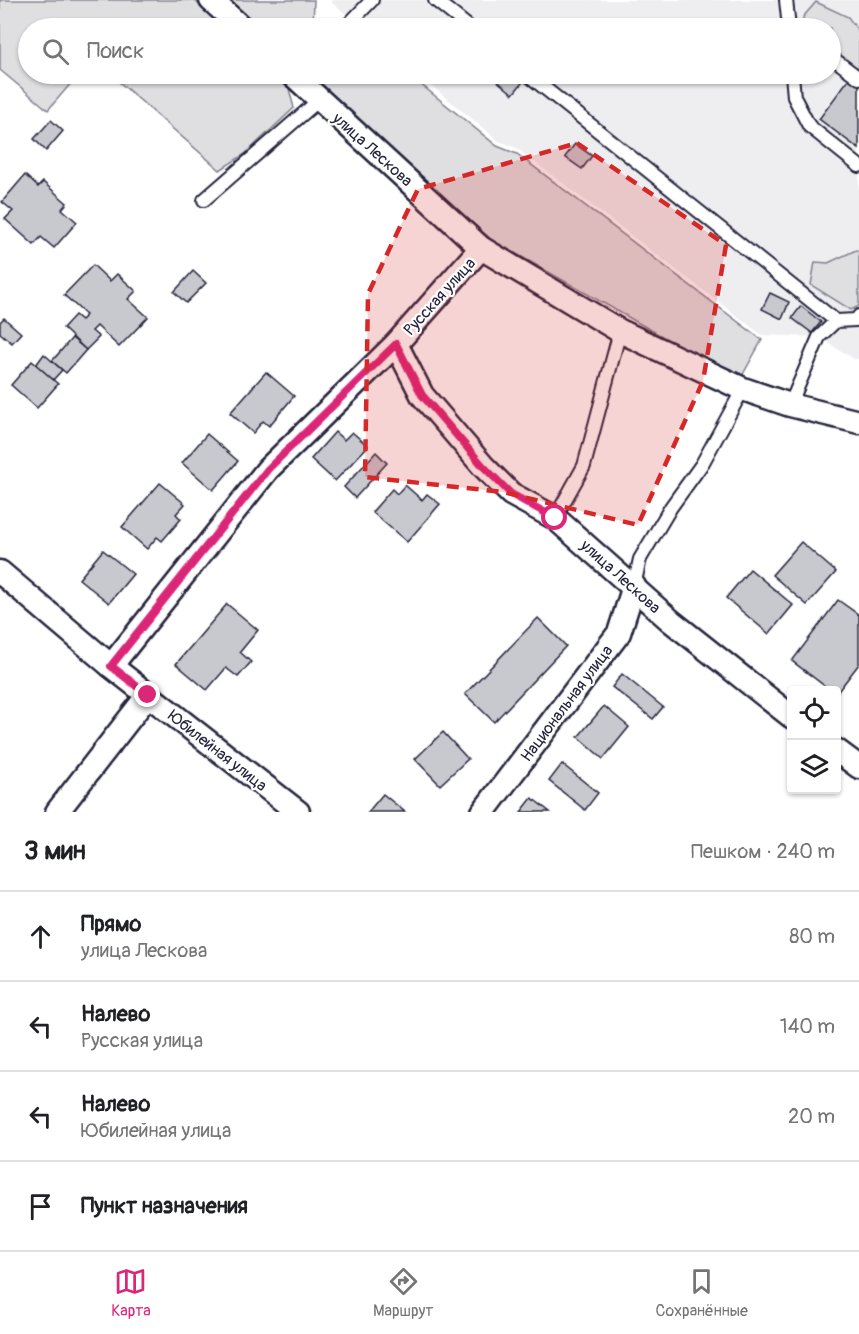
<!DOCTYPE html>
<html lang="ru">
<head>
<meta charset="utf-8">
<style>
	body { margin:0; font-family:Pangolin,sans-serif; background:#f6f6f6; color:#202124 }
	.controls { position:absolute; right:18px; bottom:18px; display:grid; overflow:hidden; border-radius:6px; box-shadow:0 2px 4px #0004 }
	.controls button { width:54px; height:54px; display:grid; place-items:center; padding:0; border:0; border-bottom:2px solid #e0e0e0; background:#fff; color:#202124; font:30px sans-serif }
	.stop { position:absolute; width:18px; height:18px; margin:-14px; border:4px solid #db2777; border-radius:50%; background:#fff }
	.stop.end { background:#db2777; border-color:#fff; box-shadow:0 2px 6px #0008 }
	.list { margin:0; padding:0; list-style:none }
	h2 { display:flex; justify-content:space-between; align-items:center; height:78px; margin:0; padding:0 24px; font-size:26px }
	h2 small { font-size:20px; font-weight:400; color:#757577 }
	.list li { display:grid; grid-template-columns:39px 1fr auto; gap:18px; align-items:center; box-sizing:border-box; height:90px; padding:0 24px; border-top:2px solid #e0e0e0 }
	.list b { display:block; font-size:22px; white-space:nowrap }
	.list p { margin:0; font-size:20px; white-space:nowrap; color:#757577 }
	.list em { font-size:20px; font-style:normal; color:#757577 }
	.icon { flex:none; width:33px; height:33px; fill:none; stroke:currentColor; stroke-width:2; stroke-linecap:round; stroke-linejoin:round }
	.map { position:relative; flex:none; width:859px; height:812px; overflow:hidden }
	.search { position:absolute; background:#fff; box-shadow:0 2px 4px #0004; left:18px; right:18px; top:18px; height:66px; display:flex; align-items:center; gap:15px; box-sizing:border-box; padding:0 21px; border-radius:33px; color:#757577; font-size:22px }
	.sheet { height:438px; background:#fff }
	nav { display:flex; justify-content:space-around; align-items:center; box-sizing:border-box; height:84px; border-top:2px solid #e0e0e0; background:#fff; font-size:16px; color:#757577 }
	nav a { display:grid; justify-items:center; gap:3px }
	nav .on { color:#db2777 }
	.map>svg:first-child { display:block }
	.built { fill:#eeeef1 }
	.green { fill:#dfdfe2; stroke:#80808e; stroke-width:1.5 }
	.building { fill:#c8c8cf; stroke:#22223b; stroke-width:1.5 }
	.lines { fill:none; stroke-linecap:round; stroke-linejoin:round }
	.lane-casing { stroke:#22223b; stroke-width:16 }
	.street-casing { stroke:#22223b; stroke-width:27 }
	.lane { stroke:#fff; stroke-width:12 }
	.street { stroke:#fff; stroke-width:22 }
	.route { stroke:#db2777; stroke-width:8 }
	.marked { fill:#d62828; fill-opacity:0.2; stroke:#d62828; stroke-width:4.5; stroke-dasharray:12 8; stroke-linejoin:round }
	.labels { text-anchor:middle; stroke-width:4.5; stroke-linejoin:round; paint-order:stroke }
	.street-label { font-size:16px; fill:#22223b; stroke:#fff }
</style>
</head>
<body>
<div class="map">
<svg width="859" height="812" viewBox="0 0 859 812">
	<rect width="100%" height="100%" fill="#fff"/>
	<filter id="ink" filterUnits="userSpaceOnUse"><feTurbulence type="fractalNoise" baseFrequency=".0167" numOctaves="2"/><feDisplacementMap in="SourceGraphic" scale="12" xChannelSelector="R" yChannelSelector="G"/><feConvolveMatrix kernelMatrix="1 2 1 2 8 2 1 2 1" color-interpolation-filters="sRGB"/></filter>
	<g filter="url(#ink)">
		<!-- built -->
		<polygon class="built" points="332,0 859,0 859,359 854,359 819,337 762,335 515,147 499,141 417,74 830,74 830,28 363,28 332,3"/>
		<!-- green -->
		<g class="green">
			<polygon points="0,0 194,0 224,28 28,28 28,74 79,74 48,110 0,70"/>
			<polygon points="223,0 314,0 313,28 255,28"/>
			<polygon points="816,2 848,17 859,32 859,71 831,51 830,28 804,28 803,17"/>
			<polygon points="110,74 272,74 289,89 294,108 245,154 220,170"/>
			<polygon points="320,74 408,74 497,146 517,154 762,340 742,376 681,347 492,240 328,99 318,82"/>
			<polygon points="856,250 859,251 859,306 851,310 811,285 815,262 828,263"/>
		</g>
		<!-- building -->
		<g class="building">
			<polygon points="501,74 523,74 527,77 513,94 496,80"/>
			<polygon points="851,76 859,83 859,149 819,119"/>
			<polygon points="51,120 63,131 46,151 34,139"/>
			<polygon points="575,144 592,156 582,169 565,157"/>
			<polygon points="25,175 38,187 43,182 67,203 62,209 77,222 54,248 41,237 34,245 5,219 13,211 2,202"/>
			<polygon points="93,265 110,281 117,274 136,291 128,299 148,317 119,347 97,326 92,331 99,337 86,350 63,328 75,315 81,320 86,315 64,295"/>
			<polygon points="193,271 206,283 186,303 174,292"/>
			<polygon points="770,293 789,302 782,319 762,309"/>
			<polygon points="801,306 821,322 812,333 792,318"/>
			<polygon points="4,318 21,333 12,343 0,333 0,322"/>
			<polygon points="72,338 86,350 66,373 52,361"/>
			<polygon points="44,354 62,370 53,380 36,365"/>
			<polygon points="32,361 58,384 37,408 11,385"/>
			<polygon points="266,372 294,396 269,426 263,421 253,433 230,413"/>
			<polygon points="335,432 344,440 352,432 368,446 335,481 311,459"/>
			<polygon points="207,434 238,461 213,490 182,463"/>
			<polygon points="376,452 387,463 355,498 344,487"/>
			<polygon points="160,483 185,504 176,514 181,519 162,541 157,537 147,549 122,527"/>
			<polygon points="405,485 422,500 427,494 440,504 407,542 372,512 392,489 397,494"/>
			<polygon points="801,542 836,572 807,605 772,575"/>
			<polygon points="103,550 133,574 109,603 79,579"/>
			<polygon points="750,569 793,605 769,634 726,598"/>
			<polygon points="838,600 859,615 859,664 836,694 836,690 830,690 792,661"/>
			<polygon points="227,604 258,630 240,652 251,662 238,677 226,668 207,690 176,664"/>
			<polygon points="538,618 566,646 494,722 465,694"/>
			<polygon points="622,674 663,707 653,719 612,687"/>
			<polygon points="604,706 629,727 603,759 578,737"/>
			<polygon points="443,732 468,759 440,785 415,759"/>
			<polygon points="562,764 598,793 585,810 549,781"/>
			<polygon points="383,794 405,812 368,812"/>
			<polygon points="532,798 550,812 521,812"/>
		</g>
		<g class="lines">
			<defs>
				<g id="lane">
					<polyline points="435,0 470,28"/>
					<polyline points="786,0 789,28"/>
					<polyline points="345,28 372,0"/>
					<polyline points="830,56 859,78"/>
					<polyline points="527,74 836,321"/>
					<polyline points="792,74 794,97 809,126 859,166"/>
					<polyline points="204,200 319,100"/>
					<polyline points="790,405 819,337 836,321 856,320 859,316"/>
					<polyline points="555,518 584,466 620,331"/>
					<polyline points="634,586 640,559 671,507 702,464 743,389"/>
				</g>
				<g id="street">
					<polyline points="211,0 242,28"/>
					<polyline points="292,74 481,248 620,331 743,389 790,405 859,422"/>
					<polyline points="396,344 422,395 483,466 511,494 555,518 671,621 792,717"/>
					<polyline points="0,572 111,666 298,812"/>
					<polyline points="111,666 268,469 396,344 481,248"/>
					<polyline points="836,750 859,767"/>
					<polyline points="57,812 148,695"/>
					<polyline points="483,812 619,633 634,586"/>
				</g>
			</defs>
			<!-- lane casing -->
			<use href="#lane" class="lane-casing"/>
			<!-- street casing -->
			<use href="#street" class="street-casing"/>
			<!-- lane -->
			<use href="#lane" class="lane"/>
			<!-- street -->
			<use href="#street" class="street"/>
		</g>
	</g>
	<g class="lines" filter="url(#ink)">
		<!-- route -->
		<polyline class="route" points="148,695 111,666 268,469 396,344 422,395 483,466 511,494 555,518"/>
	</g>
	<!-- marked area -->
	<path class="marked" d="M577 143 726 245 703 381 638 525 503 492 365 477 368 294 418 189Z"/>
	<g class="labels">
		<!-- street labels -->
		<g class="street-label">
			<text transform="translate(373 149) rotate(42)" y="6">улица Лескова</text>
			<text transform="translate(439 296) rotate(-48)" y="6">Русская улица</text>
			<text transform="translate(621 576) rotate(42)" y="6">улица Лескова</text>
			<text transform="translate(566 703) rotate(-53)" y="6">Национальная улица</text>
			<text transform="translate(218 750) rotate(38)" y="6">Юбилейная улица</text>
		</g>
	</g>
</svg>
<div class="controls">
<button><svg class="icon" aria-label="locate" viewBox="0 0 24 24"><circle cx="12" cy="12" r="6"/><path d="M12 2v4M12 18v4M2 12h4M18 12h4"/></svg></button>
<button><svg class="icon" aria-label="layers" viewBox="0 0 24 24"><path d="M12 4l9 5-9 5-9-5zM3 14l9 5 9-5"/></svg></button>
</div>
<div class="stop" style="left:555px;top:518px"></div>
<div class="stop end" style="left:148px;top:695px"></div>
<div class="search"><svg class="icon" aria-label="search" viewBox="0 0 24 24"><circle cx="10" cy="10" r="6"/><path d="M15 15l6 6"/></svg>Поиск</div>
</div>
<section class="sheet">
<h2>3 мин<small>Пешком · 240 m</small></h2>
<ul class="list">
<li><svg class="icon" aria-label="ahead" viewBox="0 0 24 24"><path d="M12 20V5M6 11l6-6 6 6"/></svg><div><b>Прямо</b><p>улица Лескова</p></div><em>80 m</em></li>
<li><svg class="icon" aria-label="left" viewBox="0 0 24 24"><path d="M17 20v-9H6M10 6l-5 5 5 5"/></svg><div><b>Налево</b><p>Русская улица</p></div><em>140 m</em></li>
<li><svg class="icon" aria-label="left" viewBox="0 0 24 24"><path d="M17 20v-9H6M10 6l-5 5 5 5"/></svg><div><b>Налево</b><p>Юбилейная улица</p></div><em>20 m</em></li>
<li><svg class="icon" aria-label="arrive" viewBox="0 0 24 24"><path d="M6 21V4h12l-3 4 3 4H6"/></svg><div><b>Пункт назначения</b></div></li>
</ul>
</section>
<nav>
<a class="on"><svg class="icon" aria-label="map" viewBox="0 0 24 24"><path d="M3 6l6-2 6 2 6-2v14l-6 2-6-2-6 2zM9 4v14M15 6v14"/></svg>Карта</a>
<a><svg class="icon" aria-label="directions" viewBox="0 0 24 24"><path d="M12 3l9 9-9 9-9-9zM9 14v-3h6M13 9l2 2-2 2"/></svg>Маршрут</a>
<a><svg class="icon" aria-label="saved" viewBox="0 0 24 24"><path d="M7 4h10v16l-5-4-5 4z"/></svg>Сохранённые</a>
</nav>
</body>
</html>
